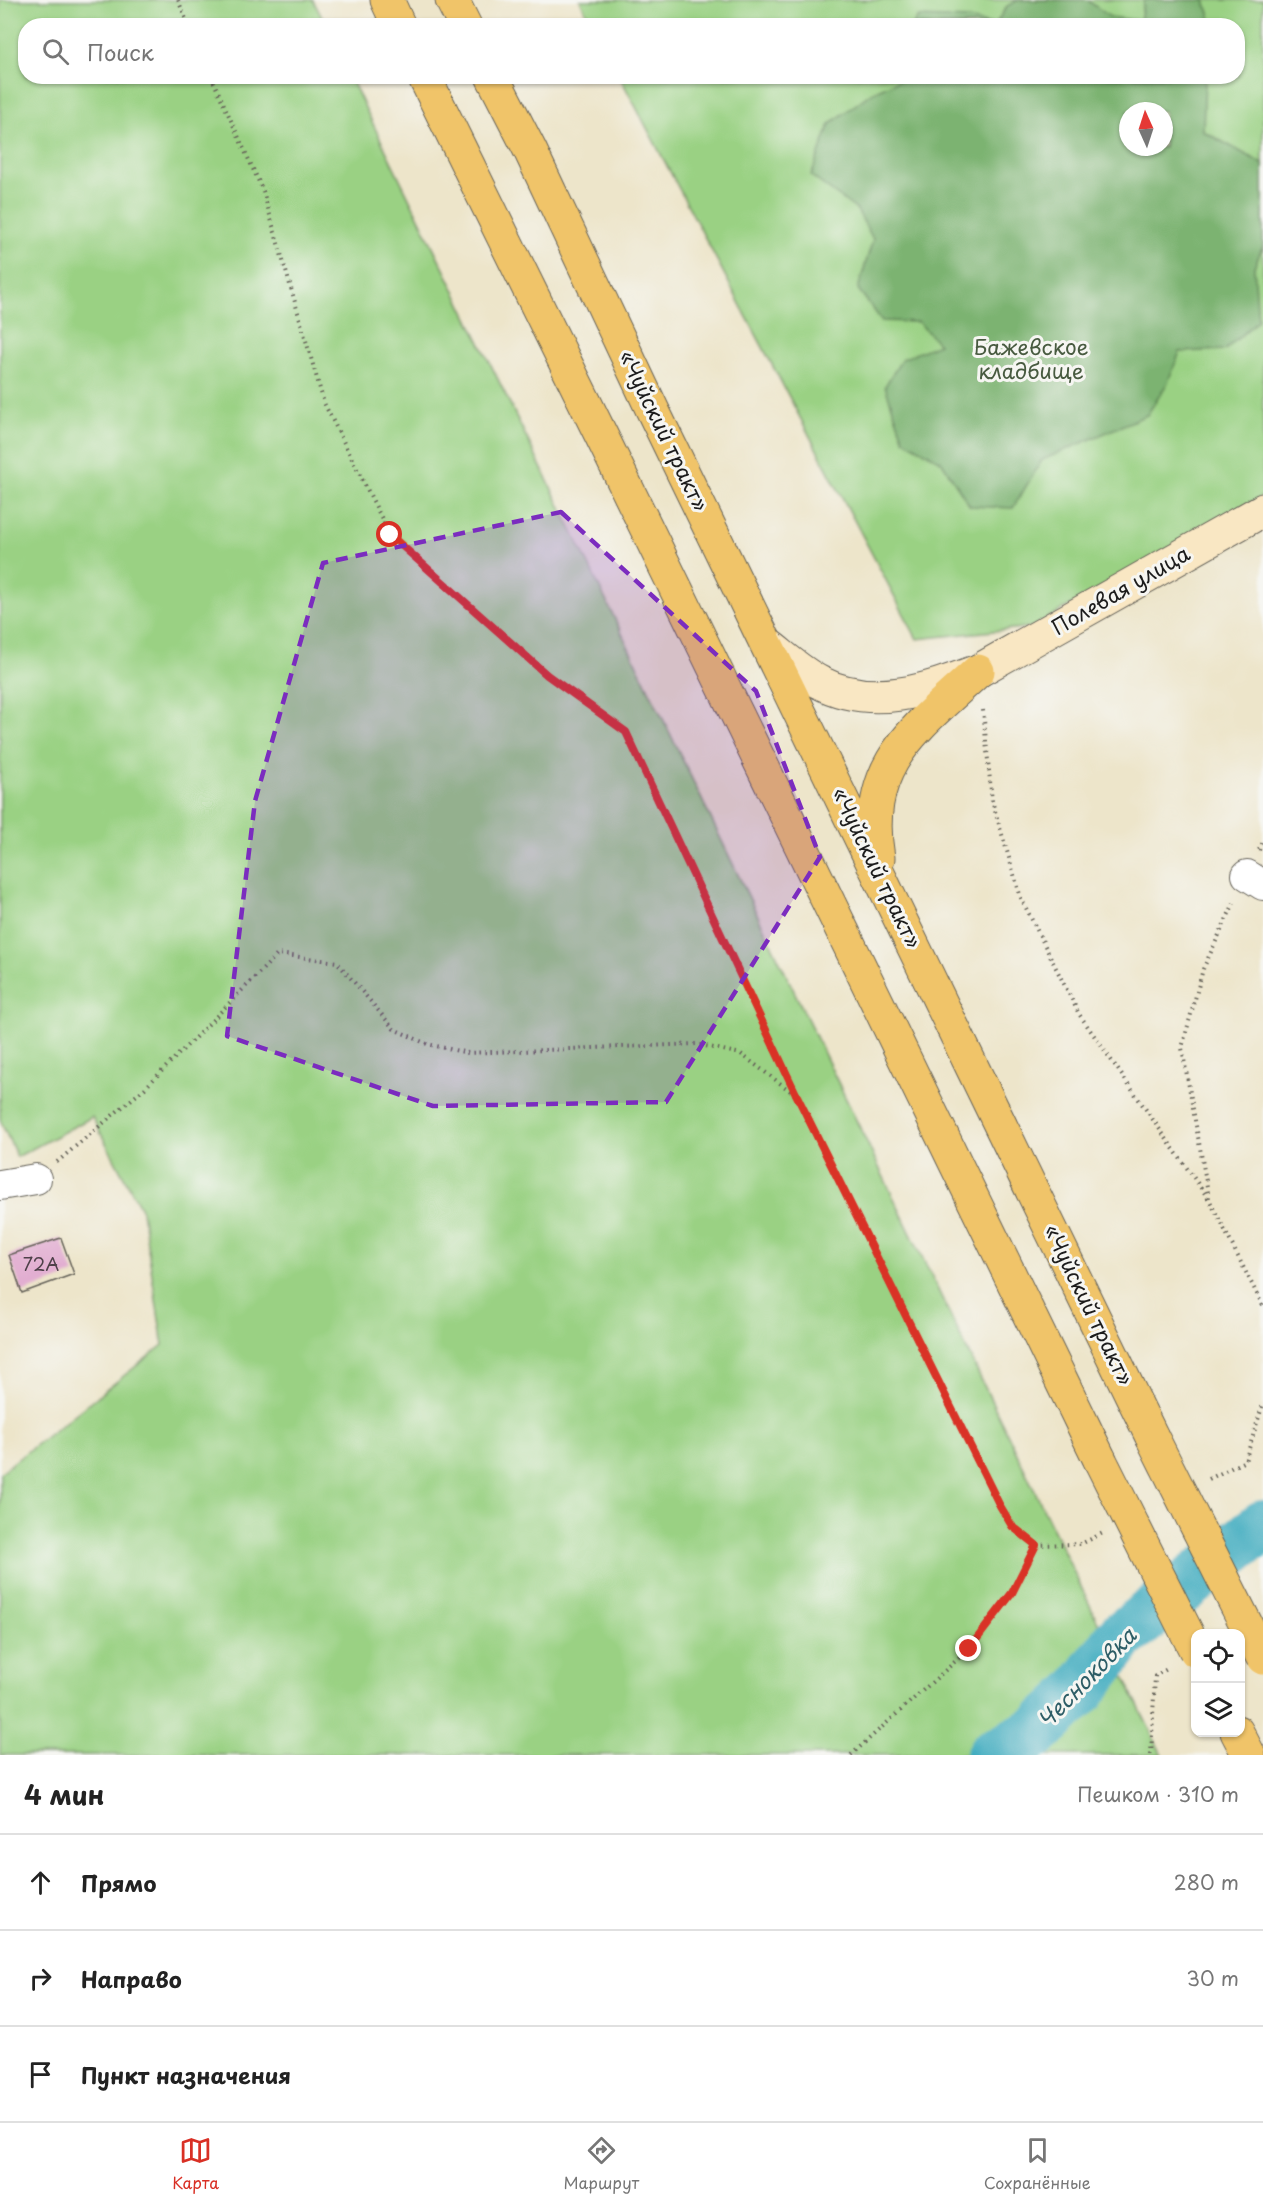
<!DOCTYPE html>
<html lang="ru">
<head>
<meta charset="utf-8">
<style>
	body { margin:0; font-family:"Playpen Sans",sans-serif; background:#f2f2f2; color:#222 }
	.controls { position:absolute; right:18px; bottom:18px; display:grid; overflow:hidden; border-radius:12px; box-shadow:0 2px 4px #0004 }
	.controls button { width:54px; height:54px; display:grid; place-items:center; padding:0; border:0; border-bottom:2px solid #e0e0e0; background:#fff; color:#222; font:30px sans-serif }
	.compass { position:absolute; left:1119px; top:102px; width:54px; height:54px; border-radius:50%; background:#fff; box-shadow:0 2px 4px #0004; rotate:357deg }
	.stop { position:absolute; width:18px; height:18px; margin:-14px; border:4px solid #d93025; border-radius:50%; background:#fff }
	.stop.end { background:#d93025; border-color:#fff; box-shadow:0 2px 6px #0008 }
	.list { margin:0; padding:0; list-style:none }
	h2 { display:flex; justify-content:space-between; align-items:center; height:78px; margin:0; padding:0 24px; font-size:26px }
	h2 small { font-size:20px; font-weight:400; color:#767676 }
	.list li { display:grid; grid-template-columns:39px 1fr auto; gap:18px; align-items:center; box-sizing:border-box; height:96px; padding:0 24px; border-top:2px solid #e0e0e0 }
	.list b { display:block; font-size:22px; white-space:nowrap }
	.list em { font-size:20px; font-style:normal; color:#767676 }
	.icon { flex:none; width:33px; height:33px; fill:none; stroke:currentColor; stroke-width:2; stroke-linecap:round; stroke-linejoin:round }
	.map { position:relative; flex:none; width:1263px; height:1755px; overflow:hidden }
	.search { position:absolute; background:#fff; box-shadow:0 2px 4px #0004; left:18px; right:18px; top:18px; height:66px; display:flex; align-items:center; gap:15px; box-sizing:border-box; padding:0 21px; border-radius:24px; color:#767676; font-size:22px }
	.sheet { height:366px; background:#fff }
	nav { display:flex; justify-content:space-around; align-items:center; box-sizing:border-box; height:84px; border-top:2px solid #e0e0e0; background:#fff; font-size:16px; color:#767676 }
	nav a { display:grid; justify-items:center; gap:3px }
	nav .on { color:#d93025 }
	.map>svg:first-child { display:block }
	.green { fill:#9ad183; stroke:#5b7650; stroke-width:1.5; fill-rule:evenodd }
	.forest { fill:#7bb371; stroke:#4c6846; stroke-width:1.5; fill-rule:evenodd }
	.lines { fill:none; stroke-linecap:round; stroke-linejoin:round }
	.river { stroke:#41acc0; stroke-width:52 }
	.building { fill:#e2aed1 }
	.street-casing { stroke:#656259; stroke-width:32 }
	.secondary-casing { stroke:#656259; stroke-width:35 }
	.highway-casing { stroke:#656259; stroke-width:35 }
	.path { stroke:#656259; stroke-width:4; stroke-dasharray:1.5 4.5; stroke-linecap:butt }
	.street { stroke:#fff; stroke-width:30 }
	.secondary { stroke:#f9e7c3; stroke-width:33 }
	.highway { stroke:#f0c469; stroke-width:33 }
	.highway-bridge-casing { stroke:#656259; stroke-width:35; stroke-linecap:butt }
	.highway-bridge { stroke:#f0c469; stroke-width:33 }
	.route { stroke:#d93025; stroke-width:8 }
	.marked { fill:#7b2cbf; fill-opacity:0.2; stroke:#7b2cbf; stroke-width:4.5; stroke-dasharray:12 8; stroke-linejoin:round }
	.labels { text-anchor:middle; stroke-width:6; stroke-linejoin:round; paint-order:stroke }
	.number-label { font-size:18px; fill:#4e4049 }
	.park-label { font-size:21px; fill:#485b40; stroke:#f6f6f2 }
	.street-label { font-size:21px; fill:#1c1c1c; stroke:#f6f6f2 }
	.water-label { font-size:22px; font-style:italic; fill:#2d5d66; stroke:#f6f6f2 }
</style>
</head>
<body>
<div class="map">
<svg width="1263" height="1755" viewBox="0 0 1263 1755">
	<rect width="100%" height="100%" fill="#f6f6f2"/>
	<filter id="ink" filterUnits="userSpaceOnUse"><feTurbulence type="fractalNoise" baseFrequency=".0167" numOctaves="2"/><feDisplacementMap in="SourceGraphic" scale="12" xChannelSelector="R" yChannelSelector="G"/><feConvolveMatrix kernelMatrix="1 2 1 2 8 2 1 2 1" color-interpolation-filters="sRGB"/></filter>
	<filter id="wash" filterUnits="userSpaceOnUse"><feTurbulence type="fractalNoise" baseFrequency=".008" numOctaves="4" result="noise"/><feDisplacementMap in="SourceGraphic" scale="24" xChannelSelector="R" yChannelSelector="G"/><feGaussianBlur stdDeviation="1.35" result="paint"/><feColorMatrix in="noise" values="0 0 0 0 0 0 0 0 0 0 0 0 0 0 0 0 0 1.4 0 .05"/><feComposite in="paint" operator="in"/></filter>
	<g filter="url(#wash)">
		<rect width="100%" height="100%" fill="#ede5ca"/>
		<!-- green -->
		<g class="green">
			<polygon points="0,0 313,0 326,25 26,26 26,76 350,77 585,557 1162,1755 0,1755 0,1473 163,1345 142,1211 92,1117 17,1157 0,1120"/>
			<path d="M580 0H1263V496L1032 627 917 639 620 77 1238 76V26H593ZM1128 111H1164V147H1128Z"/>
		</g>
		<!-- forest -->
		<g class="forest">
			<polygon points="1018,0 1087,0 1110,17 1140,21 1144,0 1205,0 1211,20 1208,26 913,25 918,17 968,19 995,25 1007,6"/>
			<path d="M906 77H1203L1205 79 1203 131 1263 164V246L1254 267 1258 320 1225 350 1180 352 1167 384 1147 415 1042 460 1013 508 970 506 941 461 904 440 885 386 902 359 939 344 918 322 882 321 858 289 873 239 857 210 811 176 830 124 871 93ZM1128 111H1164V147H1128Z"/>
		</g>
		<g class="lines">
			<!-- river -->
			<polyline class="river" points="992,1755 1038,1731 1081,1690 1121,1637 1263,1526"/>
		</g>
		<g id="blocks">
			<!-- building -->
			<polygon class="building" points="61,1238 74,1274 22,1293 9,1255"/>
		</g>
	</g>
	<g filter="url(#ink)">
		<use href="#blocks" fill-opacity="0" stroke="#656259" stroke-width="1.5"/>
		<g class="lines">
			<defs>
				<g id="street">
					<polyline points="1247,875 1263,885"/>
					<polyline points="0,1185 36,1179"/>
				</g>
				<path id="secondary" d="M767 644C784 657 800 672 819 682 872 710 927 690 978 671L1263 510"/>
				<g id="highway">
					<polyline points="387,0 399,26"/>
					<polyline points="452,0 465,26"/>
					<polyline points="424,76 602,437 1100,1460"/>
					<polyline points="492,76 530,150 653,411 1152,1437"/>
					<path d="M878 858C862 763 916 729 978 671"/>
					<polyline points="1237,1732 1249,1755"/>
				</g>
			</defs>
			<!-- street casing -->
			<use href="#street" class="street-casing"/>
			<!-- secondary casing -->
			<use href="#secondary" class="secondary-casing"/>
			<!-- highway casing -->
			<use href="#highway" class="highway-casing"/>
			<!-- path -->
			<g class="path">
				<polyline points="178,0 189,26"/>
				<polyline points="211,76 263,191 324,403 390,535 547,675 626,732 797,1095"/>
				<polyline points="983,710 992,801 1021,898 1079,1014 1210,1201 1263,1306"/>
				<polyline points="1259,850 1263,842"/>
				<polyline points="57,1162 145,1088 278,954 337,962 394,1029 427,1044 468,1053 696,1044 741,1054 797,1096 999,1505 1012,1526 1036,1545 1081,1544 1103,1533"/>
				<polyline points="1209,1198 1182,1048 1203,969 1234,903"/>
				<polyline points="1209,1479 1245,1461 1263,1404"/>
				<polyline points="851,1755 969,1649 1012,1593 1036,1545"/>
				<polyline points="1151,1755 1155,1676 1169,1668"/>
			</g>
			<!-- street -->
			<use href="#street" class="street"/>
			<!-- secondary -->
			<use href="#secondary" class="secondary"/>
			<!-- highway -->
			<use href="#highway" class="highway"/>
			<defs>
				<g id="highway-bridge">
					<polyline points="1152,1437 1263,1658"/>
					<polyline points="1100,1460 1196,1651"/>
				</g>
			</defs>
			<!-- highway-bridge casing -->
			<use href="#highway-bridge" class="highway-bridge-casing"/>
			<!-- highway-bridge -->
			<use href="#highway-bridge" class="highway-bridge"/>
		</g>
	</g>
	<g class="lines" filter="url(#ink)">
		<!-- route -->
		<polyline class="route" points="390,535 547,675 626,732 797,1096 999,1504 1012,1526 1036,1545 1012,1593 969,1649"/>
	</g>
	<!-- marked area -->
	<path class="marked" d="M561 512 756 691 820 857 666 1102 433 1106 227 1036 255 801 323 563Z"/>
	<g class="labels">
		<!-- number labels -->
		<g class="number-label">
			<text x="41" y="1271">72А</text>
		</g>
		<!-- park labels -->
		<g class="park-label">
			<text x="1031" y="355">Бажевское<tspan x="1031" dy="24">кладбище</tspan></text>
		</g>
		<!-- street labels -->
		<g class="street-label">
			<text transform="translate(663 431) rotate(64)" y="7">«Чуйский тракт»</text>
			<text transform="translate(1121 591) rotate(-30)" y="7">Полевая улица</text>
			<text transform="translate(876 868) rotate(64)" y="7">«Чуйский тракт»</text>
			<text transform="translate(1088 1305) rotate(64)" y="7">«Чуйский тракт»</text>
		</g>
		<!-- water labels -->
		<g class="water-label">
			<text transform="translate(1087 1678) rotate(-46)" y="8">Чесноковка</text>
		</g>
	</g>
</svg>
<div class="controls">
<button><svg class="icon" aria-label="locate" viewBox="0 0 24 24"><circle cx="12" cy="12" r="6"/><path d="M12 2v4M12 18v4M2 12h4M18 12h4"/></svg></button>
<button><svg class="icon" aria-label="layers" viewBox="0 0 24 24"><path d="M12 4l9 5-9 5-9-5zM3 14l9 5 9-5"/></svg></button>
</div>
<svg class="compass" viewBox="-18 -18 36 36"><path d="M0-13l5 13h-10z" fill="#e53935"/><path d="M0 13l5-13h-10z" fill="#767676"/></svg>
<div class="stop" style="left:390px;top:535px"></div>
<div class="stop end" style="left:969px;top:1649px"></div>
<div class="search"><svg class="icon" aria-label="search" viewBox="0 0 24 24"><circle cx="10" cy="10" r="6"/><path d="M15 15l6 6"/></svg>Поиск</div>
</div>
<section class="sheet">
<h2>4 мин<small>Пешком · 310 m</small></h2>
<ul class="list">
<li><svg class="icon" aria-label="ahead" viewBox="0 0 24 24"><path d="M12 20V5M6 11l6-6 6 6"/></svg><div><b>Прямо</b></div><em>280 m</em></li>
<li><svg class="icon" aria-label="right" viewBox="0 0 24 24"><path d="M7 20v-9h11M14 6l5 5-5 5"/></svg><div><b>Направо</b></div><em>30 m</em></li>
<li><svg class="icon" aria-label="arrive" viewBox="0 0 24 24"><path d="M6 21V4h12l-3 4 3 4H6"/></svg><div><b>Пункт назначения</b></div></li>
</ul>
</section>
<nav>
<a class="on"><svg class="icon" aria-label="map" viewBox="0 0 24 24"><path d="M3 6l6-2 6 2 6-2v14l-6 2-6-2-6 2zM9 4v14M15 6v14"/></svg>Карта</a>
<a><svg class="icon" aria-label="directions" viewBox="0 0 24 24"><path d="M12 3l9 9-9 9-9-9zM9 14v-3h6M13 9l2 2-2 2"/></svg>Маршрут</a>
<a><svg class="icon" aria-label="saved" viewBox="0 0 24 24"><path d="M7 4h10v16l-5-4-5 4z"/></svg>Сохранённые</a>
</nav>
</body>
</html>
